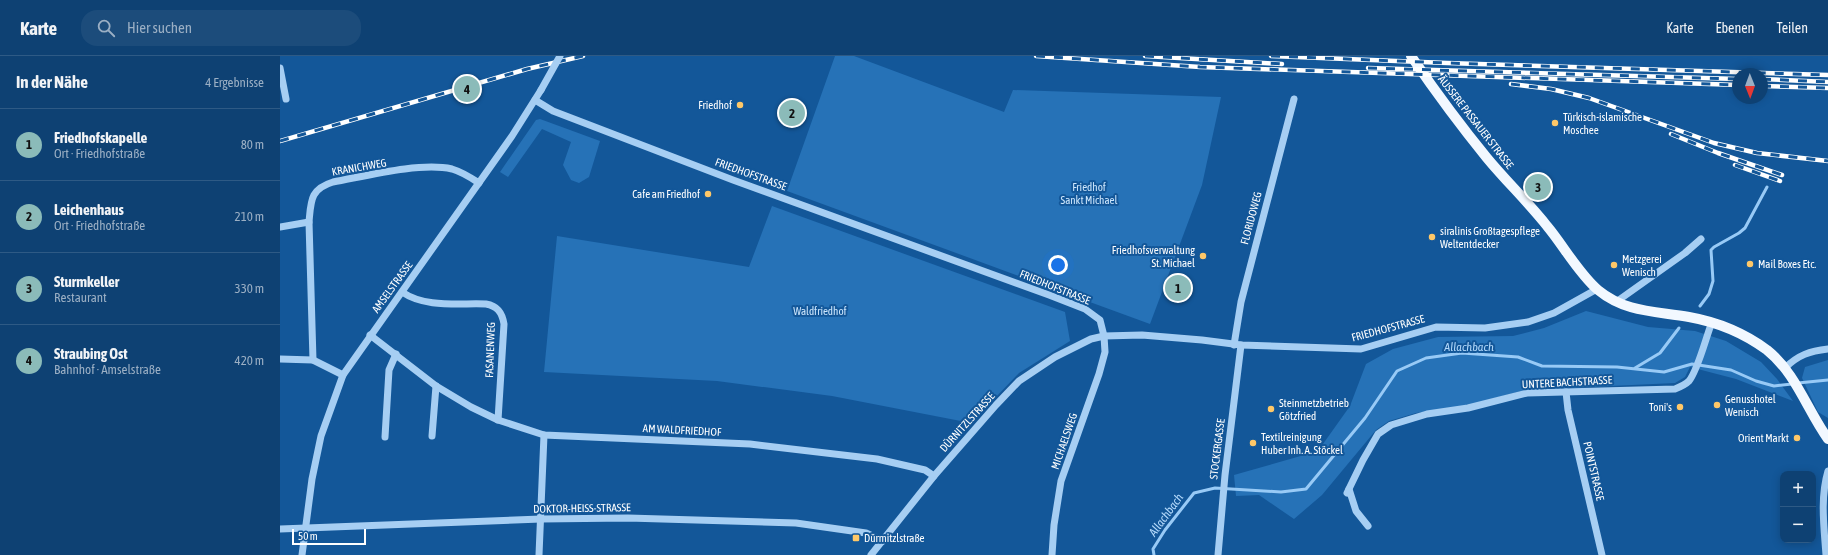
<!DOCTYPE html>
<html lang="de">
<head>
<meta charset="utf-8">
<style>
	body { margin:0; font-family:"Asap Condensed",sans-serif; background:#1c4c7b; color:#f1f3f6 }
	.controls { position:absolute; right:12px; bottom:12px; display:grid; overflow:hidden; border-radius:8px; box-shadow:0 2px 10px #0003 }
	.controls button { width:36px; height:36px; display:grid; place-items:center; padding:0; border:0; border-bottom:1px solid #2e5a85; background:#0e4173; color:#f1f3f6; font:20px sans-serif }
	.compass { position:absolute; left:1452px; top:12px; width:36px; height:36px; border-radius:50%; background:#0e4173; box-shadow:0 2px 10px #0003; rotate:179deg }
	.scale { position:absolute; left:12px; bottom:10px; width:74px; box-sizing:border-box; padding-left:4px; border:2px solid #fff; border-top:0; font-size:11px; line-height:14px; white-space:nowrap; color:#fff; -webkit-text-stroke:3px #135799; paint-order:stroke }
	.you { position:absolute; left:778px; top:209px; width:14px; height:14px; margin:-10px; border:3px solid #fff; border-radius:50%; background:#1a73e8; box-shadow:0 0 0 6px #1a73e833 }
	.badge { display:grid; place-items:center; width:26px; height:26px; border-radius:50%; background:#8bbbb9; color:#111; font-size:13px; font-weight:700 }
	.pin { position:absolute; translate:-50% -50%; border:2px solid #fff; box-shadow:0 1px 4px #0006 }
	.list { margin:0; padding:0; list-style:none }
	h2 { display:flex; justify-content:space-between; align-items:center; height:52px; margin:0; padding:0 16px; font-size:17px }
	h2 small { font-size:13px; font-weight:400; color:#9bafc4 }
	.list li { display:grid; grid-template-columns:26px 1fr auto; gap:12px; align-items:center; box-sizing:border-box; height:72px; padding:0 16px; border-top:1px solid #2e5a85 }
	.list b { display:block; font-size:15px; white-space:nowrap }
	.list p { margin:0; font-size:13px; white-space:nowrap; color:#9bafc4 }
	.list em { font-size:13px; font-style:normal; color:#9bafc4 }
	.icon { flex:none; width:22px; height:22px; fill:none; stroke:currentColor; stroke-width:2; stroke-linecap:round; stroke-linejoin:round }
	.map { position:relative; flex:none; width:1548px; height:499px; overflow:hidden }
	header { display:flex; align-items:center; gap:24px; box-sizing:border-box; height:56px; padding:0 20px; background:#0e4173; border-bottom:1px solid #2e5a85 }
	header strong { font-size:19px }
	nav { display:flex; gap:22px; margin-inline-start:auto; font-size:14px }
	.search { width:280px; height:36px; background:#1c4c7b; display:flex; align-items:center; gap:10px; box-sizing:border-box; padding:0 14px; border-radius:16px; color:#9bafc4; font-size:15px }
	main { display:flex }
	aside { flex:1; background:#0e4173 }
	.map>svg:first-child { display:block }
	.green { fill:#2672b7 }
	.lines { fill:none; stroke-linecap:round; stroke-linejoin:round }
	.stream { stroke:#98caf6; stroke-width:3 }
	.minor { stroke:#a6cef3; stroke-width:7 }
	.major { stroke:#f2f8ff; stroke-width:10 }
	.rail-casing { stroke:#fff; stroke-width:4.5 }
	.rail { stroke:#135799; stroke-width:3; stroke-dasharray:9; stroke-linecap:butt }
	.minor-bridge { stroke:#a6cef3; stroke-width:7 }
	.poi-dot { fill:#ffc868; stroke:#135799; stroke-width:1.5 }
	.labels { text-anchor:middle; stroke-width:4; stroke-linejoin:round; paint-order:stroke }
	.poi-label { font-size:11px; fill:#fff; stroke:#135799; text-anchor:start }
	.street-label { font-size:11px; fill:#fff; stroke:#135799 }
	.park-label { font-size:11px; fill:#cee7fd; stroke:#135799 }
	.water-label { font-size:12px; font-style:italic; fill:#b2d8fa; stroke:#135799 }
</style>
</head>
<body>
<header>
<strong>Karte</strong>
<div class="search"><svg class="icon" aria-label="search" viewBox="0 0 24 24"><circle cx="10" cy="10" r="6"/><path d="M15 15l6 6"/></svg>Hier suchen</div>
<nav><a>Karte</a><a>Ebenen</a><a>Teilen</a></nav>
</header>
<main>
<aside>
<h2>In der Nähe<small>4 Ergebnisse</small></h2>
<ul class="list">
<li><span class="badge">1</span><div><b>Friedhofskapelle</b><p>Ort · Friedhofstraße</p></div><em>80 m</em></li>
<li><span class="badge">2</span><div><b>Leichenhaus</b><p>Ort · Friedhofstraße</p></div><em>210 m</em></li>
<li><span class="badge">3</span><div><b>Sturmkeller</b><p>Restaurant</p></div><em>330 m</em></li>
<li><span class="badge">4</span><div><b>Straubing Ost</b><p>Bahnhof · Amselstraße</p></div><em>420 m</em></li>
</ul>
</aside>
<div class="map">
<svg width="1548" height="499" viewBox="0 0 1548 499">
	<rect width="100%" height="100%" fill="#135799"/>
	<!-- green -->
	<g class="green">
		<polygon points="555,0 574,0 724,56 733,34 941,41 922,129 870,268 507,135"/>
		<polygon points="260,63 320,85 309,121 299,127 291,124 283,109 291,86 262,73 228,121 220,116 256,64"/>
		<polygon points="492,150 785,256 790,285 739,317 691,367 552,340 437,325 264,316 277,180 469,211"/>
		<polygon points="1306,255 1368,271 1415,275 1446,285 1481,306 1497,323 1513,345 1456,323 1410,311 1405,321 1395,327 1245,334 1189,349 1136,357 1109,365 1096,374 1042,439 1014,463 979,439 956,440 954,419 1038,395 1070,350 1086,308 1113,293 1158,281 1233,280 1264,272"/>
		<polygon points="1548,304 1548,362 1538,356 1522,322 1525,311"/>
	</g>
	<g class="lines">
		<!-- stream -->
		<g class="stream">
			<polyline points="1420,250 1429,238 1433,225 1431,194 1434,191 1459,177 1465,172 1487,131"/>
			<polyline points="1355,312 1380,297 1399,272"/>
			<polyline points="1518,327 1548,324"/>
			<polyline points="874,499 873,493 885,474 914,437 935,432 1001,436 1026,433 1085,362 1117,315 1146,302 1182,297 1238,301 1262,310 1337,311 1384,316 1412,308 1451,314 1476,325 1494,330 1512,328"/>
		</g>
		<!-- minor -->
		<g class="minor">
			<polyline points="0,12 6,43"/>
			<polyline points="255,44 273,55 453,124 769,239 805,253 820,264 824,280 825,296 819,318 781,425 774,469 772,499"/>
			<polyline points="0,171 29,166"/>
			<path d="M122 236C145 252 178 247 206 248 217 250 222 256 224 268L218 364"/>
			<polyline points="1336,246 1405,197 1421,183"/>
			<polyline points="90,279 156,330 191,351 218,364 264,379 470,388 597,403 645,414 654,420"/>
			<polyline points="954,289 961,246 1014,43"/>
			<polyline points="0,303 33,304 63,319"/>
			<path d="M33 304 29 166C31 145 30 133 53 126 86 120 140 106 172 113 182 116 190 121 199 127"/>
			<path d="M1505 312C1518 299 1530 295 1548 293"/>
			<polyline points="1286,336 1288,354 1322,499"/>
			<polyline points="152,380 156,330"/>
			<polyline points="105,381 109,314 116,298"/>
			<polyline points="1069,433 1076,455 1088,470"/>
			<path d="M1067 437 1083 404 1098 378 1111 369 1147 358 1188 352 1247 337 1395 333C1400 331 1405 329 1409 325 1418 314 1426 281 1432 266"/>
			<polyline points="0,473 261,463 348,462 516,467 586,477 603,485"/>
			<polyline points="22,499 32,423 41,380 63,319 232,80 261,34"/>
			<polyline points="259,499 264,379"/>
			<polyline points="591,499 654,420 716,349 739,325 775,301 811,283 824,280 862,279 922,284 961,289 1081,293 1156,271 1205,272 1248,266 1274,257 1317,233"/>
			<polyline points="938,499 945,419 961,289"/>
			<path d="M1546 499C1544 471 1540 442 1548 415"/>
		</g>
		<!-- major -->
		<path class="major" d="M1131 0C1155 35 1180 69 1207 102 1226 125 1248 146 1267 170 1283 189 1299 218 1318 234 1346 257 1376 255 1409 261 1437 266 1464 277 1487 294 1516 317 1527 354 1548 383"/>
		<defs>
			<g id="rail">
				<polyline points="756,0 920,11 1458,29"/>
				<polyline points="865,0 1002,8"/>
				<polyline points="991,0 1167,7 1548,19"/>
				<polyline points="1088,12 1458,23"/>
				<polyline points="1482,23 1548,26"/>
				<polyline points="1231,28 1271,33 1309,42 1434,87 1477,97 1548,105"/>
				<polyline points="1482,30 1548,32"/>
				<polyline points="1391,78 1438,97 1502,119"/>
				<polyline points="0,85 247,13 303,0"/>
				<polyline points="1455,109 1500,125"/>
			</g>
		</defs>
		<!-- rail casing -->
		<use href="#rail" class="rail-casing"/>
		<!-- rail -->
		<use href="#rail" class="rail"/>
		<!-- minor-bridge -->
		<polyline class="minor-bridge" points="261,34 280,0"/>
	</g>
	<!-- markers -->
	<g class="poi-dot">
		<circle cx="460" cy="49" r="4"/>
		<circle cx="1275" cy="67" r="4"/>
		<circle cx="428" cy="138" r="4"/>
		<circle cx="1152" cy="181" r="4"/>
		<circle cx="923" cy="200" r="4"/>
		<circle cx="1470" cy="208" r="4"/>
		<circle cx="1334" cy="209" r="4"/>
		<circle cx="1437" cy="349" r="4"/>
		<circle cx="1400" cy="351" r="4"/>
		<circle cx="991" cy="353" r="4"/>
		<circle cx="1517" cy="382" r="4"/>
		<circle cx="973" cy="387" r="4"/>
		<rect x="572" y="478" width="8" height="8" rx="2"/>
	</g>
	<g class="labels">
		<!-- poi labels -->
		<g class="poi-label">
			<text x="452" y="53" text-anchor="end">Friedhof</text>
			<text x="1283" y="65">Türkisch-islamische<tspan x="1283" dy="13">Moschee</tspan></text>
			<text x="420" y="142" text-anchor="end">Cafe am Friedhof</text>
			<text x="1160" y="179">siralinis Großtagespflege<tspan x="1160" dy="13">Weltentdecker</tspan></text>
			<text x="915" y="198" text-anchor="end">Friedhofsverwaltung<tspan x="915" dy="13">St. Michael</tspan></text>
			<text x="1342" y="207">Metzgerei<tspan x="1342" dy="13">Wenisch</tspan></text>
			<text x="1478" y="212">Mail Boxes Etc.</text>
			<text x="1445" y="347">Genusshotel<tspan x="1445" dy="13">Wenisch</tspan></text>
			<text x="999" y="351">Steinmetzbetrieb<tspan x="999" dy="13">Götzfried</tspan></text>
			<text x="1392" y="355" text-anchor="end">Toni's</text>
			<text x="981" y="385">Textilreinigung<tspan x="981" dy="13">Huber Inh. A. Stöckel</tspan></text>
			<text x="1509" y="386" text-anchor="end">Orient Markt</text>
			<text x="584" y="486">Dürmitzlstraße</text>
		</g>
		<!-- street labels -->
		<g class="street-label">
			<text transform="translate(1196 66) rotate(52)" y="4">ÄUSSERE PASSAUER STRASSE</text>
			<text transform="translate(79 111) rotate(-10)" y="4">KRANICHWEG</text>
			<text transform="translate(471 118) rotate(20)" y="4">FRIEDHOFSTRASSE</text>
			<text transform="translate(971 162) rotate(-75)" y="4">FLORIDOWEG</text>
			<text transform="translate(112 231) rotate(-54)" y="4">AMSELSTRASSE</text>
			<text transform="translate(775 231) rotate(22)" y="4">FRIEDHOFSTRASSE</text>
			<text transform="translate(1108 272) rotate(-15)" y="4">FRIEDHOFSTRASSE</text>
			<text transform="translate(210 294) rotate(-88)" y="4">FASANENWEG</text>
			<text transform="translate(1287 326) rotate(-3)" y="4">UNTERE BACHSTRASSE</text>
			<text transform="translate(687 366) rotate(-48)" y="4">DÜRNITZLSTRASSE</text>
			<text transform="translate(402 374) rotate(3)" y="4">AM WALDFRIEDHOF</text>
			<text transform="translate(784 385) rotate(-71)" y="4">MICHAELSWEG</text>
			<text transform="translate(937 393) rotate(-83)" y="4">STOCKERGASSE</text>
			<text transform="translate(1314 415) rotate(77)" y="4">POINTSTRASSE</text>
			<text transform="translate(302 452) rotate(-1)" y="4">DOKTOR-HEISS-STRASSE</text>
		</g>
		<!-- park labels -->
		<g class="park-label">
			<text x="809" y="135">Friedhof<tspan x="809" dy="13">Sankt Michael</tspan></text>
			<text x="540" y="259">Waldfriedhof</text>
		</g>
		<!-- water labels -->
		<g class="water-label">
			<text x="1189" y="295">Allachbach</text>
			<text transform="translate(886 459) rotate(-54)" y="4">Allachbach</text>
		</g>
	</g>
</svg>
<div class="controls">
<button>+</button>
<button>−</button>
</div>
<svg class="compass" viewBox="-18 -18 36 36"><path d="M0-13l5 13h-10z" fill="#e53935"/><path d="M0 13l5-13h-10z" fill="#9bafc4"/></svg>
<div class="scale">50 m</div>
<div class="you"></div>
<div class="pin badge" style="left:898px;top:232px">1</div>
<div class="pin badge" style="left:512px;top:57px">2</div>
<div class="pin badge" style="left:1258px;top:131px">3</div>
<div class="pin badge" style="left:187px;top:33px">4</div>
</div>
</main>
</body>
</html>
